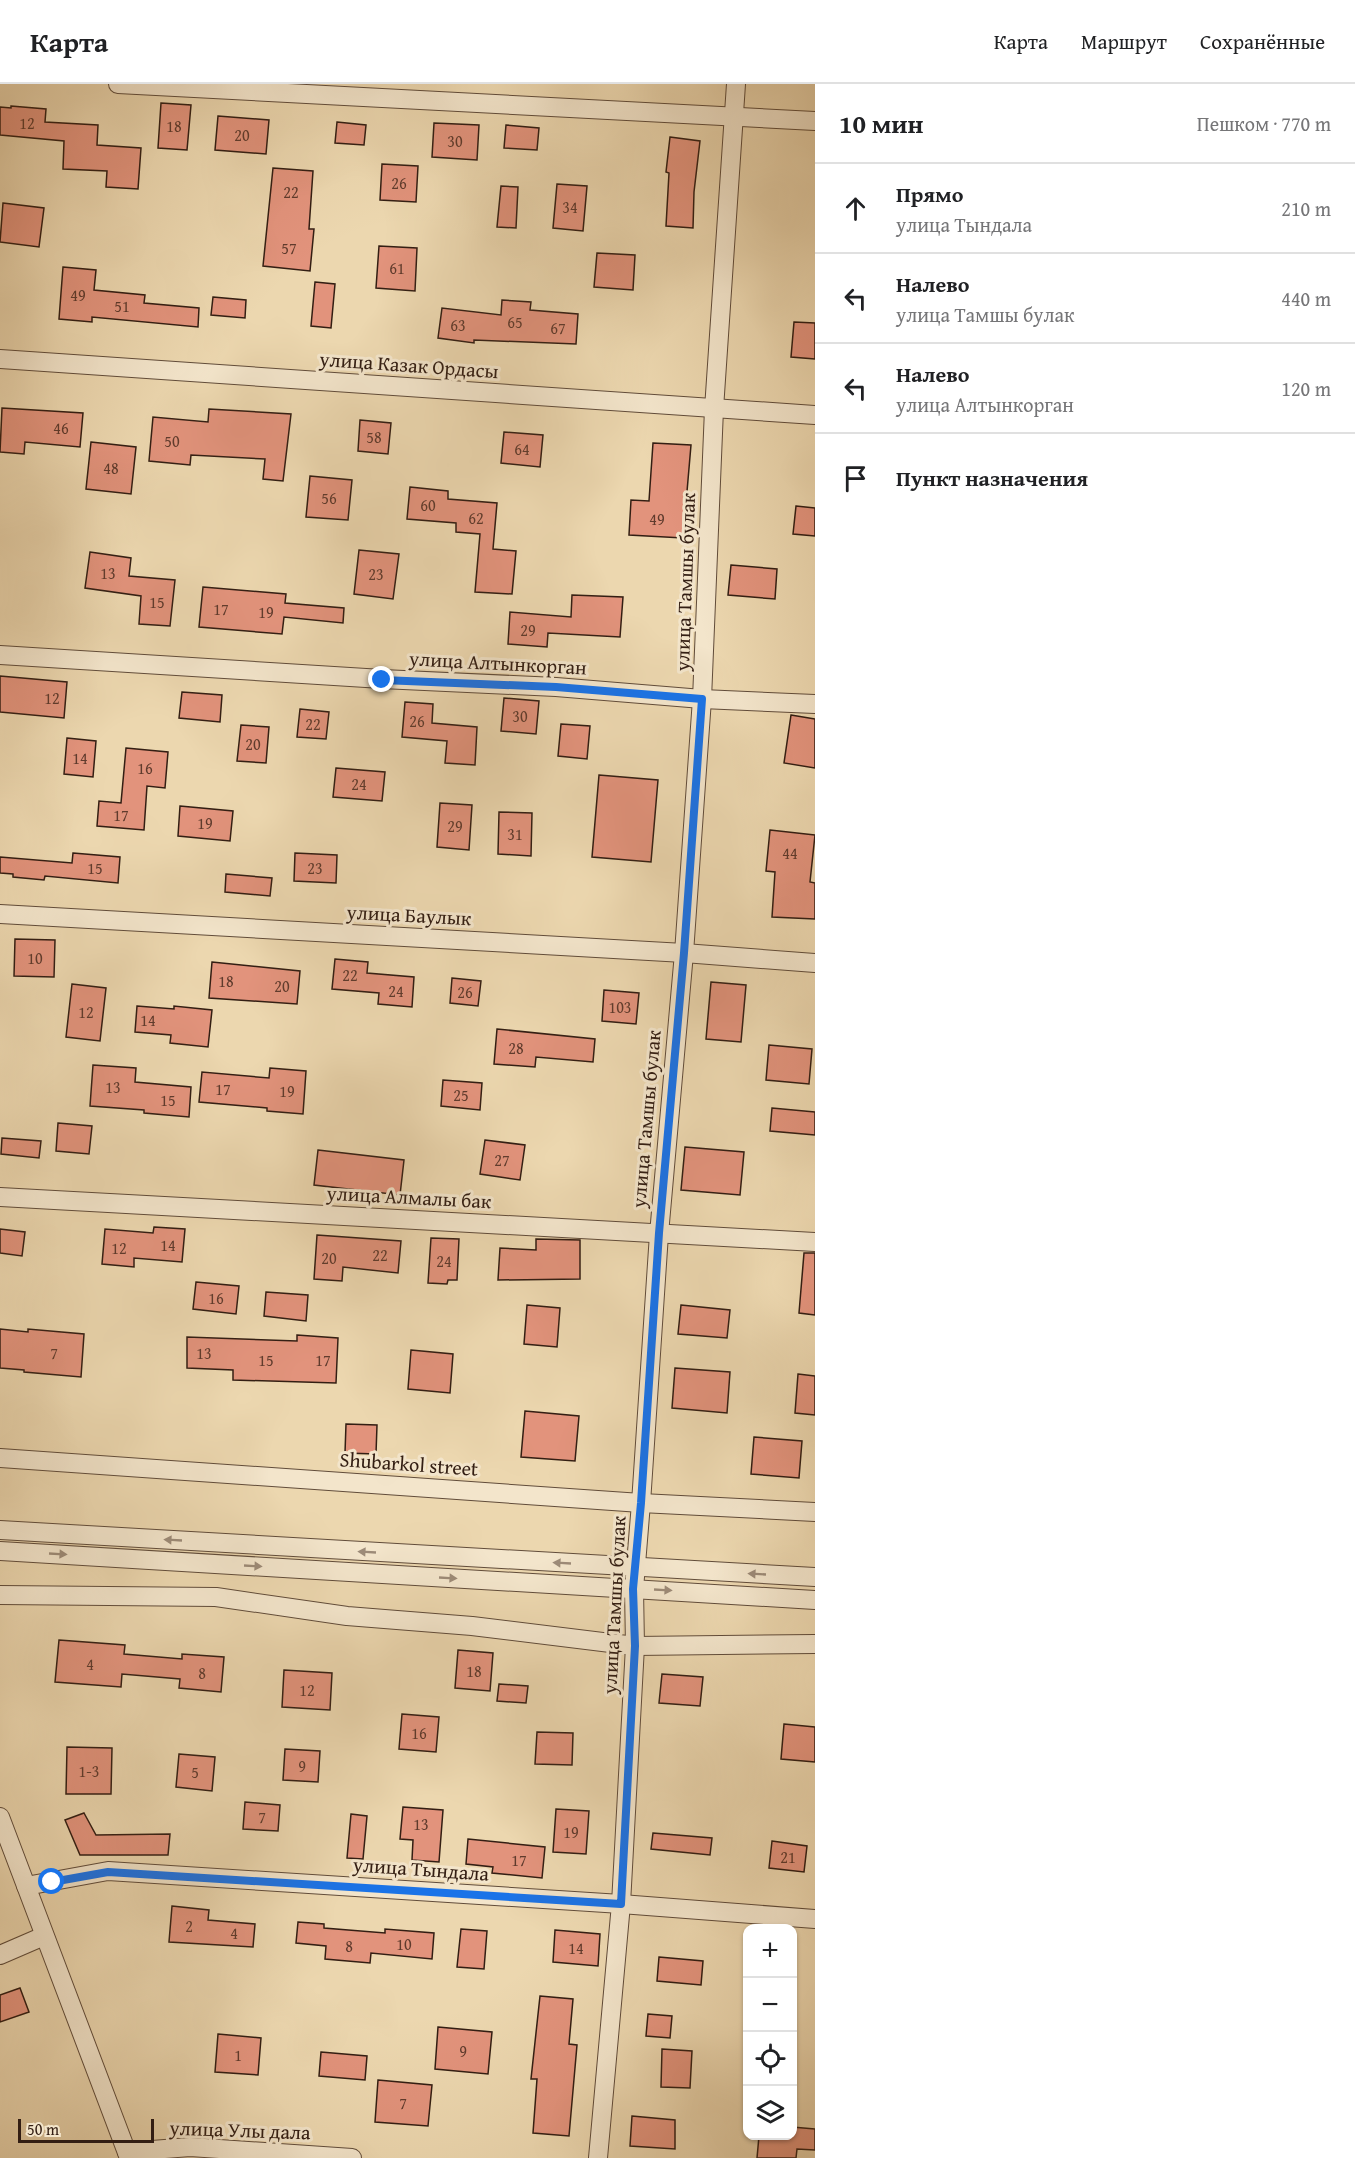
<!DOCTYPE html>
<html lang="ru">
<head>
<meta charset="utf-8">
<style>
	body { margin:0; font-family:"Gentium Book Plus",serif; background:#f6f6f6; color:#202124 }
	.controls { position:absolute; right:18px; bottom:18px; display:grid; overflow:hidden; border-radius:12px; box-shadow:0 2px 4px #0004 }
	.controls button { width:54px; height:54px; display:grid; place-items:center; padding:0; border:0; border-bottom:2px solid #e0e0e0; background:#fff; color:#202124; font:30px sans-serif }
	.scale { position:absolute; left:18px; bottom:15px; width:136px; box-sizing:border-box; padding-left:6px; border:3px solid #331e13; border-top:0; font-size:16px; line-height:21px; white-space:nowrap; color:#331e13; -webkit-text-stroke:4px #f3e5cb; paint-order:stroke }
	.stop { position:absolute; width:18px; height:18px; margin:-14px; border:4px solid #1a73e8; border-radius:50%; background:#fff }
	.stop.end { background:#1a73e8; border-color:#fff; box-shadow:0 2px 6px #0008 }
	.list { margin:0; padding:0; list-style:none }
	h2 { display:flex; justify-content:space-between; align-items:center; height:78px; margin:0; padding:0 24px; font-size:26px }
	h2 small { font-size:20px; font-weight:400; color:#757577 }
	.list li { display:grid; grid-template-columns:39px 1fr auto; gap:18px; align-items:center; box-sizing:border-box; height:90px; padding:0 24px; border-top:2px solid #e0e0e0 }
	.list b { display:block; font-size:22px; white-space:nowrap }
	.list p { margin:0; font-size:20px; white-space:nowrap; color:#757577 }
	.list em { font-size:20px; font-style:normal; color:#757577 }
	.icon { flex:none; width:33px; height:33px; fill:none; stroke:currentColor; stroke-width:2; stroke-linecap:round; stroke-linejoin:round }
	.map { position:relative; flex:none; width:815px; height:2074px; overflow:hidden }
	header { display:flex; align-items:center; gap:36px; box-sizing:border-box; height:84px; padding:0 30px; background:#fff; border-bottom:2px solid #e0e0e0 }
	header strong { font-size:28px }
	nav { display:flex; gap:33px; margin-inline-start:auto; font-size:21px }
	main { display:flex }
	aside { flex:1; background:#fff }
	.map>svg:first-child { display:block }
	.building { fill:#e2937c; stroke:#331e13; stroke-width:1.5 }
	.lines { fill:none; stroke-linecap:round; stroke-linejoin:round }
	.minor-casing { stroke:#614c3a; stroke-width:20 }
	.minor { stroke:#f3e5cb; stroke-width:18 }
	.oneway { fill:#9d8b78 }
	.route { stroke:#1a73e8; stroke-width:8 }
	.labels { text-anchor:middle; stroke-width:6; stroke-linejoin:round; paint-order:stroke }
	.number-label { font-size:16px; fill:#5f3b2d }
	.street-label { font-size:20px; fill:#331e13; stroke:#f3e5cb }
</style>
</head>
<body>
<header>
<strong>Карта</strong>
<nav><a>Карта</a><a>Маршрут</a><a>Сохранённые</a></nav>
</header>
<main>
<div class="map">
<svg width="815" height="2074" viewBox="0 0 815 2074">
	<rect width="100%" height="100%" fill="#ecd7af"/>
	<filter id="stains"><feTurbulence type="fractalNoise" baseFrequency=".00333" numOctaves="4"/><feColorMatrix values="0 0 0 0 .2 0 0 0 0 .09 0 0 0 0 .02 0 0 0 .5 -.17"/></filter>
	<radialGradient id="worn" r=".72"><stop offset=".6" stop-color="#630" stop-opacity="0"/><stop offset="1" stop-color="#630" stop-opacity=".3"/></radialGradient>
	<!-- building -->
	<g class="building">
		<polygon points="161,19 191,21 187,66 158,64"/>
		<polygon points="11,22 46,25 45,38 98,41 97,61 141,64 138,105 106,103 107,87 63,85 64,57 0,51 0,23 11,24"/>
		<polygon points="218,32 269,36 266,70 215,66"/>
		<polygon points="337,38 366,41 364,61 335,59"/>
		<polygon points="434,39 479,41 477,76 432,73"/>
		<polygon points="506,41 539,44 537,66 504,64"/>
		<polygon points="670,53 700,57 694,108 693,144 666,142 669,89 666,88"/>
		<polygon points="382,80 418,82 416,118 380,116"/>
		<polygon points="273,84 313,87 309,145 314,145 310,187 263,182"/>
		<polygon points="557,100 587,102 583,147 553,144"/>
		<polygon points="501,102 518,103 516,144 497,143"/>
		<polygon points="3,119 44,124 39,163 0,158"/>
		<polygon points="379,162 417,164 415,207 376,204"/>
		<polygon points="597,169 635,171 633,206 594,203"/>
		<polygon points="63,183 96,186 94,206 145,211 144,219 199,224 198,243 92,233 92,238 59,235"/>
		<polygon points="315,198 335,200 331,244 311,242"/>
		<polygon points="213,213 246,216 245,234 211,231"/>
		<polygon points="502,216 531,218 530,226 578,230 576,260 474,256 474,259 438,254 442,224 501,231"/>
		<polygon points="794,238 815,239 815,275 791,273"/>
		<polygon points="2,324 83,329 80,363 25,358 24,370 0,368"/>
		<polygon points="209,325 291,330 283,397 263,395 265,375 191,371 190,381 149,377 153,333 208,338"/>
		<polygon points="360,336 391,339 388,370 358,367"/>
		<polygon points="504,348 543,351 540,383 501,379"/>
		<polygon points="91,358 136,363 131,410 86,405"/>
		<polygon points="653,359 691,361 683,454 629,451 631,416 649,417"/>
		<polygon points="310,392 352,396 348,436 306,433"/>
		<polygon points="410,403 448,407 448,415 497,419 493,465 516,467 512,510 475,508 480,450 456,448 456,439 407,435"/>
		<polygon points="796,422 815,424 815,452 793,450"/>
		<polygon points="359,466 399,470 393,515 354,510"/>
		<polygon points="90,468 131,474 129,492 175,496 170,542 139,540 141,512 85,504"/>
		<polygon points="731,481 777,485 775,515 728,511"/>
		<polygon points="203,503 286,510 285,519 344,524 343,539 284,533 282,550 199,543"/>
		<polygon points="572,511 623,513 620,553 548,549 547,563 508,560 510,528 571,533"/>
		<polygon points="0,592 67,598 64,634 0,628"/>
		<polygon points="182,608 222,611 220,638 179,634"/>
		<polygon points="504,614 539,617 536,650 501,647"/>
		<polygon points="405,618 433,620 432,639 477,643 475,681 445,679 447,657 402,653"/>
		<polygon points="300,625 329,628 326,655 297,653"/>
		<polygon points="791,631 815,635 815,684 784,679"/>
		<polygon points="561,640 590,642 587,675 558,672"/>
		<polygon points="241,641 269,643 266,679 237,677"/>
		<polygon points="67,654 96,657 93,693 64,690"/>
		<polygon points="126,664 168,668 165,704 147,702 144,746 97,742 99,717 121,719"/>
		<polygon points="336,684 385,688 382,717 333,713"/>
		<polygon points="599,691 658,696 651,778 592,773"/>
		<polygon points="440,719 472,721 469,766 437,763"/>
		<polygon points="180,722 233,727 230,757 178,752"/>
		<polygon points="499,728 532,729 531,772 498,770"/>
		<polygon points="770,746 815,751 810,798 815,799 815,835 772,833 775,788 766,787"/>
		<polygon points="73,769 120,773 118,799 45,792 44,796 13,793 13,790 0,789 0,773 72,779"/>
		<polygon points="295,769 337,771 336,799 294,797"/>
		<polygon points="226,790 272,794 270,812 225,808"/>
		<polygon points="15,855 55,856 54,893 14,892"/>
		<polygon points="335,875 368,878 367,889 414,893 412,923 378,920 379,909 332,905"/>
		<polygon points="212,878 300,887 297,920 209,914"/>
		<polygon points="452,894 481,897 478,922 450,919"/>
		<polygon points="711,898 746,901 741,958 706,955"/>
		<polygon points="72,900 106,904 100,957 66,953"/>
		<polygon points="604,906 639,909 636,940 602,937"/>
		<polygon points="137,922 174,925 174,922 212,926 208,963 170,959 171,951 135,948"/>
		<polygon points="497,945 595,955 593,978 536,973 535,983 494,980"/>
		<polygon points="769,961 812,965 809,1000 766,996"/>
		<polygon points="93,981 136,984 135,998 191,1003 189,1033 144,1029 144,1026 90,1022"/>
		<polygon points="270,984 306,987 303,1030 267,1027 267,1024 199,1018 202,988 269,994"/>
		<polygon points="443,996 482,999 480,1026 441,1022"/>
		<polygon points="772,1024 815,1028 815,1051 770,1047"/>
		<polygon points="58,1039 92,1042 89,1070 56,1067"/>
		<polygon points="2,1054 41,1057 39,1074 1,1070"/>
		<polygon points="485,1056 525,1061 520,1096 480,1090"/>
		<polygon points="685,1063 744,1068 740,1111 681,1106"/>
		<polygon points="318,1066 404,1076 400,1111 314,1101"/>
		<polygon points="154,1143 185,1145 182,1178 134,1174 134,1183 102,1180 105,1145 153,1149"/>
		<polygon points="0,1145 25,1148 22,1172 0,1169"/>
		<polygon points="317,1151 401,1157 398,1189 343,1183 342,1197 314,1195"/>
		<polygon points="431,1154 459,1155 457,1196 448,1196 447,1200 428,1199"/>
		<polygon points="536,1155 580,1156 580,1195 498,1196 500,1164 536,1166"/>
		<polygon points="804,1169 815,1169 815,1231 799,1229"/>
		<polygon points="196,1198 239,1202 236,1230 193,1225"/>
		<polygon points="266,1208 308,1211 306,1237 264,1232"/>
		<polygon points="527,1221 560,1224 557,1263 524,1260"/>
		<polygon points="681,1221 730,1226 727,1254 678,1250"/>
		<polygon points="0,1245 28,1248 28,1245 84,1250 81,1293 24,1288 24,1286 0,1284"/>
		<polygon points="297,1251 338,1254 336,1299 233,1296 233,1286 187,1284 187,1253 297,1257"/>
		<polygon points="411,1266 453,1270 450,1309 408,1305"/>
		<polygon points="675,1284 730,1288 727,1329 672,1324"/>
		<polygon points="798,1290 815,1292 815,1331 795,1329"/>
		<polygon points="525,1327 579,1332 575,1377 521,1373"/>
		<polygon points="346,1340 377,1341 376,1370 345,1369"/>
		<polygon points="754,1353 802,1357 799,1394 751,1390"/>
		<polygon points="59,1556 125,1561 124,1570 182,1575 182,1570 224,1573 221,1608 179,1604 180,1595 122,1590 121,1603 55,1598"/>
		<polygon points="458,1566 493,1569 490,1607 455,1604"/>
		<polygon points="284,1586 332,1589 330,1626 282,1623"/>
		<polygon points="662,1590 703,1593 700,1622 659,1619"/>
		<polygon points="499,1600 528,1602 526,1619 497,1617"/>
		<polygon points="402,1630 439,1633 436,1668 399,1665"/>
		<polygon points="784,1640 815,1643 815,1678 781,1675"/>
		<polygon points="537,1648 573,1649 572,1681 535,1680"/>
		<polygon points="67,1663 112,1664 111,1710 66,1710"/>
		<polygon points="285,1665 320,1667 318,1698 283,1696"/>
		<polygon points="179,1670 215,1673 212,1707 176,1703"/>
		<polygon points="245,1718 280,1721 278,1747 243,1745"/>
		<polygon points="403,1723 443,1726 439,1778 412,1776 413,1756 400,1755"/>
		<polygon points="556,1725 589,1727 586,1770 553,1768"/>
		<polygon points="84,1729 96,1751 170,1750 168,1771 80,1771 65,1736"/>
		<polygon points="351,1730 367,1732 363,1775 347,1774"/>
		<polygon points="653,1749 712,1754 710,1771 651,1765"/>
		<polygon points="468,1755 545,1763 542,1794 492,1789 493,1783 466,1780"/>
		<polygon points="772,1757 807,1762 804,1788 769,1784"/>
		<polygon points="172,1822 209,1826 208,1836 255,1840 253,1863 169,1858"/>
		<polygon points="298,1838 324,1840 324,1844 385,1849 385,1845 434,1849 432,1875 371,1869 370,1879 325,1875 326,1862 296,1859"/>
		<polygon points="461,1845 487,1847 484,1885 457,1883"/>
		<polygon points="555,1846 600,1850 598,1882 553,1878"/>
		<polygon points="659,1873 703,1877 701,1901 657,1897"/>
		<polygon points="20,1904 29,1928 0,1938 0,1911"/>
		<polygon points="540,1912 573,1915 569,1960 577,1961 569,2052 533,2049 537,1995 531,1995"/>
		<polygon points="648,1930 672,1932 670,1954 646,1952"/>
		<polygon points="438,1943 492,1948 488,1990 435,1985"/>
		<polygon points="218,1950 261,1954 258,1991 215,1988"/>
		<polygon points="662,1965 692,1967 690,2004 661,2003"/>
		<polygon points="321,1968 367,1972 365,1996 319,1992"/>
		<polygon points="378,1996 432,2001 428,2042 375,2038"/>
		<polygon points="632,2032 675,2036 675,2065 630,2062"/>
		<polygon points="792,2043 815,2045 815,2066 797,2065 796,2074 757,2074 759,2052 792,2052"/>
	</g>
	<g class="lines">
		<defs>
			<g id="minor">
				<polyline points="118,0 815,37"/>
				<polyline points="0,275 815,331"/>
				<polyline points="0,571 382,595 556,603 702,615 815,620"/>
				<polyline points="0,830 684,869 815,879"/>
				<polyline points="0,1113 815,1158"/>
				<polyline points="0,1374 641,1419 815,1428"/>
				<polyline points="0,1446 815,1493"/>
				<polyline points="0,1467 815,1516"/>
				<polyline points="0,1511 216,1513 347,1532 472,1542 635,1562 815,1560"/>
				<polyline points="0,1733 129,2074"/>
				<polyline points="26,1802 108,1787 621,1820 815,1835"/>
				<polyline points="0,1871 44,1852"/>
				<polyline points="127,2068 190,2063 352,2074"/>
				<polyline points="598,2074 621,1820 635,1562 634,1505 641,1419 659,1150 684,869 702,615 714,325 736,0"/>
			</g>
		</defs>
		<!-- minor casing -->
		<use href="#minor" class="minor-casing"/>
		<!-- minor -->
		<use href="#minor" class="minor"/>
	</g>
	<!-- one-way arrows -->
	<defs><path id="oneway-solid" d="M-6-.8H1V-3.2L6.5 0L1 3.2V.8H-6Z" transform="scale(1.5)"/></defs>
	<g class="oneway">
		<use href="#oneway-solid" transform="translate(173 1456) rotate(-177)"/>
		<use href="#oneway-solid" transform="translate(367 1468) rotate(-177)"/>
		<use href="#oneway-solid" transform="translate(58 1470) rotate(3)"/>
		<use href="#oneway-solid" transform="translate(562 1479) rotate(-177)"/>
		<use href="#oneway-solid" transform="translate(253 1482) rotate(3)"/>
		<use href="#oneway-solid" transform="translate(757 1490) rotate(-177)"/>
		<use href="#oneway-solid" transform="translate(448 1494) rotate(3)"/>
		<use href="#oneway-solid" transform="translate(663 1506) rotate(3)"/>
	</g>
	<g class="lines">
		<!-- route -->
		<polyline class="route" points="52,1798 108,1788 621,1820 635,1562 633,1505 641,1419 659,1149 684,869 702,615 556,603 382,596"/>
	</g>
	<g class="labels">
		<!-- number labels -->
		<g class="number-label">
			<text x="27" y="45">12</text>
			<text x="174" y="48">18</text>
			<text x="242" y="57">20</text>
			<text x="455" y="63">30</text>
			<text x="399" y="105">26</text>
			<text x="291" y="114">22</text>
			<text x="570" y="129">34</text>
			<text x="289" y="170">57</text>
			<text x="397" y="190">61</text>
			<text x="78" y="217">49</text>
			<text x="122" y="228">51</text>
			<text x="515" y="244">65</text>
			<text x="458" y="247">63</text>
			<text x="558" y="250">67</text>
			<text x="61" y="350">46</text>
			<text x="374" y="359">58</text>
			<text x="172" y="363">50</text>
			<text x="522" y="371">64</text>
			<text x="111" y="390">48</text>
			<text x="329" y="420">56</text>
			<text x="428" y="427">60</text>
			<text x="476" y="440">62</text>
			<text x="657" y="441">49</text>
			<text x="108" y="495">13</text>
			<text x="376" y="496">23</text>
			<text x="157" y="524">15</text>
			<text x="221" y="531">17</text>
			<text x="266" y="534">19</text>
			<text x="528" y="552">29</text>
			<text x="52" y="620">12</text>
			<text x="520" y="638">30</text>
			<text x="417" y="643">26</text>
			<text x="313" y="646">22</text>
			<text x="253" y="666">20</text>
			<text x="80" y="680">14</text>
			<text x="145" y="690">16</text>
			<text x="359" y="706">24</text>
			<text x="121" y="737">17</text>
			<text x="205" y="745">19</text>
			<text x="455" y="748">29</text>
			<text x="515" y="756">31</text>
			<text x="790" y="775">44</text>
			<text x="95" y="790">15</text>
			<text x="315" y="790">23</text>
			<text x="35" y="880">10</text>
			<text x="350" y="897">22</text>
			<text x="226" y="903">18</text>
			<text x="282" y="908">20</text>
			<text x="396" y="913">24</text>
			<text x="465" y="914">26</text>
			<text x="620" y="929">103</text>
			<text x="86" y="934">12</text>
			<text x="148" y="942">14</text>
			<text x="516" y="970">28</text>
			<text x="113" y="1009">13</text>
			<text x="223" y="1011">17</text>
			<text x="287" y="1013">19</text>
			<text x="461" y="1017">25</text>
			<text x="168" y="1022">15</text>
			<text x="502" y="1082">27</text>
			<text x="168" y="1167">14</text>
			<text x="119" y="1170">12</text>
			<text x="380" y="1177">22</text>
			<text x="329" y="1180">20</text>
			<text x="444" y="1183">24</text>
			<text x="216" y="1220">16</text>
			<text x="54" y="1275">7</text>
			<text x="204" y="1275">13</text>
			<text x="266" y="1282">15</text>
			<text x="323" y="1282">17</text>
			<text x="90" y="1586">4</text>
			<text x="474" y="1593">18</text>
			<text x="202" y="1595">8</text>
			<text x="307" y="1612">12</text>
			<text x="419" y="1655">16</text>
			<text x="302" y="1688">9</text>
			<text x="89" y="1693">1-3</text>
			<text x="195" y="1694">5</text>
			<text x="262" y="1739">7</text>
			<text x="421" y="1746">13</text>
			<text x="571" y="1754">19</text>
			<text x="788" y="1779">21</text>
			<text x="519" y="1782">17</text>
			<text x="189" y="1848">2</text>
			<text x="234" y="1855">4</text>
			<text x="404" y="1866">10</text>
			<text x="349" y="1868">8</text>
			<text x="576" y="1870">14</text>
			<text x="463" y="1973">9</text>
			<text x="238" y="1977">1</text>
			<text x="403" y="2025">7</text>
		</g>
		<!-- street labels -->
		<g class="street-label">
			<text transform="translate(409 281) rotate(4)" y="7">улица Казак Ордасы</text>
			<text transform="translate(685 498) rotate(-88)" y="7">улица Тамшы булак</text>
			<text transform="translate(498 579) rotate(3)" y="7">улица Алтынкорган</text>
			<text transform="translate(409 831) rotate(3)" y="7">улица Баулык</text>
			<text transform="translate(646 1035) rotate(-85)" y="7">улица Тамшы булак</text>
			<text transform="translate(409 1113) rotate(3)" y="7">улица Алмалы бак</text>
			<text transform="translate(409 1380) rotate(4)" y="7">Shubarkol street</text>
			<text transform="translate(614 1521) rotate(-87)" y="7">улица Тамшы булак</text>
			<text transform="translate(421 1785) rotate(4)" y="7">улица Тындала</text>
			<text transform="translate(240 2046) rotate(2)" y="7">улица Улы дала</text>
		</g>
	</g>
	<rect width="100%" height="100%" filter="url(#stains)"/>
	<rect width="100%" height="100%" fill="url(#worn)"/>
</svg>
<div class="controls">
<button>+</button>
<button>−</button>
<button><svg class="icon" aria-label="locate" viewBox="0 0 24 24"><circle cx="12" cy="12" r="6"/><path d="M12 2v4M12 18v4M2 12h4M18 12h4"/></svg></button>
<button><svg class="icon" aria-label="layers" viewBox="0 0 24 24"><path d="M12 4l9 5-9 5-9-5zM3 14l9 5 9-5"/></svg></button>
</div>
<div class="scale">50 m</div>
<div class="stop" style="left:52px;top:1798px"></div>
<div class="stop end" style="left:382px;top:596px"></div>
</div>
<aside>
<h2>10 мин<small>Пешком · 770 m</small></h2>
<ul class="list">
<li><svg class="icon" aria-label="ahead" viewBox="0 0 24 24"><path d="M12 20V5M6 11l6-6 6 6"/></svg><div><b>Прямо</b><p>улица Тындала</p></div><em>210 m</em></li>
<li><svg class="icon" aria-label="left" viewBox="0 0 24 24"><path d="M17 20v-9H6M10 6l-5 5 5 5"/></svg><div><b>Налево</b><p>улица Тамшы булак</p></div><em>440 m</em></li>
<li><svg class="icon" aria-label="left" viewBox="0 0 24 24"><path d="M17 20v-9H6M10 6l-5 5 5 5"/></svg><div><b>Налево</b><p>улица Алтынкорган</p></div><em>120 m</em></li>
<li><svg class="icon" aria-label="arrive" viewBox="0 0 24 24"><path d="M6 21V4h12l-3 4 3 4H6"/></svg><div><b>Пункт назначения</b></div></li>
</ul>
</aside>
</main>
</body>
</html>
